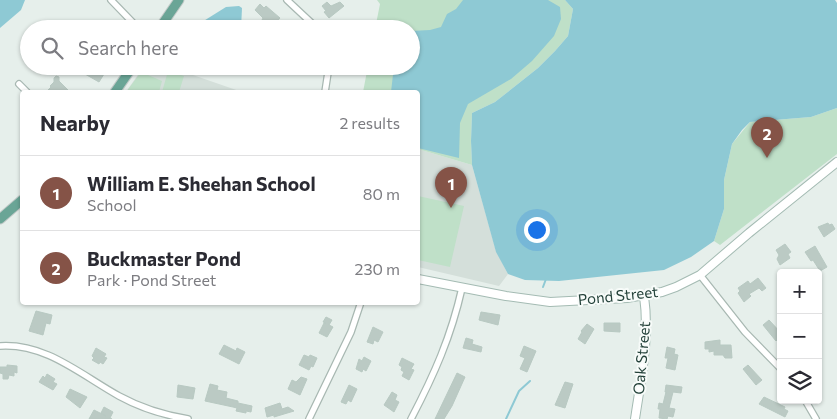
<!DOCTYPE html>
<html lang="en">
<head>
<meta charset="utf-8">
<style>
	body { margin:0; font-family:Commissioner,sans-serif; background:#f2f2f3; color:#2b2b33 }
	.controls { position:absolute; right:15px; bottom:15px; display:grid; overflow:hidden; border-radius:5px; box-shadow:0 1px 4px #0004 }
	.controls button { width:45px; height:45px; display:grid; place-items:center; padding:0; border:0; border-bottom:1px solid #e1e1e2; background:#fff; color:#2b2b33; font:25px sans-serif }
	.you { position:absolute; left:536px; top:229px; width:18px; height:18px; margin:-12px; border:4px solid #fff; border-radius:50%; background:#1a73e8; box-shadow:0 0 0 8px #1a73e833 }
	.badge { display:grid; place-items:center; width:32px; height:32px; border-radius:50%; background:#855347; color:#fff; font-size:16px; font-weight:700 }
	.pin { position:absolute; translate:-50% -41px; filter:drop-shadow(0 1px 2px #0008) }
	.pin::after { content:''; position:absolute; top:26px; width:18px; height:15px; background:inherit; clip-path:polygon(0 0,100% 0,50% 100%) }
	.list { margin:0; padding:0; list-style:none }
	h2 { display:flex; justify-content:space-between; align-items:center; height:65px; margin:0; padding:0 20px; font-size:21px }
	h2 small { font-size:16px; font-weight:400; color:#7c7c81 }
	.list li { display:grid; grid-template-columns:32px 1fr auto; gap:15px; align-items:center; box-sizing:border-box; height:75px; padding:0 20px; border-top:1px solid #e1e1e2 }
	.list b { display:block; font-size:19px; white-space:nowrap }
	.list p { margin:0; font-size:16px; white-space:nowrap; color:#7c7c81 }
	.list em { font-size:16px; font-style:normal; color:#7c7c81 }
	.icon { flex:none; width:28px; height:28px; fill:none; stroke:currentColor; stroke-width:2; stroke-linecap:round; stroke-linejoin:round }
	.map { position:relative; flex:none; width:837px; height:419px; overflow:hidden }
	.search { position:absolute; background:#fff; box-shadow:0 1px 4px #0004; left:20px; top:20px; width:400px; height:55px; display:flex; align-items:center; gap:12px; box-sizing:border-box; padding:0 18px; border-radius:28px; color:#7c7c81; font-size:19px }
	.panel { position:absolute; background:#fff; box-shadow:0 1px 4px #0004; left:20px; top:90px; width:400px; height:215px; border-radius:5px }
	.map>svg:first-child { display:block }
	.built { fill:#d4dfda }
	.green { fill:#bfe0c8 }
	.water { fill:#8ec9d4 }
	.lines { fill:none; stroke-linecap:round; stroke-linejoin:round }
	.stream { stroke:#8ec9d4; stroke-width:2 }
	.building { fill:#bbcac4; stroke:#b8c9c2 }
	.street-casing { stroke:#a8b8b2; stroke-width:8 }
	.secondary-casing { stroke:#a4bbb3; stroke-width:10 }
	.primary-casing { stroke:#c2cac8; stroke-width:11 }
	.street { stroke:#fff; stroke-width:5.5 }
	.secondary { stroke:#fff; stroke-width:8 }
	.primary { stroke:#6aa596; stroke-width:9 }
	.labels { text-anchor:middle; stroke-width:4; stroke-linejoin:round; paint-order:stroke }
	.street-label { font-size:15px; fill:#24423a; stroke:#f7fbf9 }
</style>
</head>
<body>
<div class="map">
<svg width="837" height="419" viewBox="0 0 837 419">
	<rect width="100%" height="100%" fill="#e6efeb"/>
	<!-- built -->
	<g class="built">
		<polygon points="144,66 167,66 242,92 126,92"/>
		<polygon points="418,149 472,165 496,251 508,274 499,286 418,267"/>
	</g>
	<!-- green -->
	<g class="green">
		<polygon points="377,0 565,0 573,9 568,36 555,51 538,68 495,102 472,113 471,141 472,165 418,149 418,92 363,92 368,66 411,66 411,29 375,29 380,4"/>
		<polygon points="168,71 184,76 179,92 162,92"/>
		<polygon points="141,72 162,81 159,92 126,92"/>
		<polygon points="837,108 837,154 720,245 714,241 724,209 724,180 732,144 750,122 811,117"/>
		<polygon points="418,196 464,206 450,267 418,260"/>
	</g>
	<!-- water -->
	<g class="water">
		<polygon points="0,0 25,0 21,10 0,28"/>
		<polygon points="463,0 548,0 560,7 561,19 554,36 532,61 511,79 468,104 460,123 459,158 418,148 418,92 391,92 394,66 411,66 411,31 430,30 441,27 447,14 456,9"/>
		<polygon points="565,0 835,0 837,3 837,108 811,117 750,122 742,130 732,144 724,180 724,209 714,241 691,257 664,270 559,281 525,280 508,274 496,252 472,165 471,141 472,113 495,102 538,68 555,51 568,36 573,9"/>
		<polygon points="239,6 242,8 241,29 200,29 202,22 226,7"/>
	</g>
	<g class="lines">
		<!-- stream -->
		<g class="stream">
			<polyline points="543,287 546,279"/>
			<polyline points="506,419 519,391 530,381"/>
		</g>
	</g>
	<!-- building -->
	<g class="building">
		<polygon points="327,2 331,6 340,2 344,6 329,18 324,12 326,11 322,6"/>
		<polygon points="260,4 264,8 266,6 280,18 271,28 262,20 263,18 255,10"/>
		<polygon points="89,66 104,74 99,82 85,74"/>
		<polygon points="56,76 59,77 59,81 70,92 46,92 51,87 50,86 54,82 54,78"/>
		<polygon points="828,223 829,225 832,224 835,229 824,237 818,227"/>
		<polygon points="785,244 791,252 788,254 790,258 780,265 777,259 779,255 776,250"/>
		<polygon points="815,246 827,267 820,271 813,260 811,261 805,252"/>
		<polygon points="758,278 766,288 762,291 759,288 749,294 751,296 744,302 738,293 740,291 738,288 748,281 750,284"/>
		<polygon points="36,311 52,315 50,324 46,323 43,335 29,331"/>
		<polygon points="481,312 500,315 498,325 479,320"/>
		<polygon points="326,317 332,320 329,325 333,327 327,337 319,333 324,323 326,323 323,322"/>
		<polygon points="769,320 781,333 781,336 776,341 763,325"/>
		<polygon points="604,323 620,323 620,332 604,331"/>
		<polygon points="587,324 594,329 585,344 578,339 582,332 581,331"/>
		<polygon points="373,327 383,332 378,342 374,340 373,344 367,342"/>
		<polygon points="466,338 473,340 472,344 482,347 481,352 463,348"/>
		<polygon points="720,340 720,345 731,345 732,358 725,358 723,355 714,355 714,351 709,352 709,349 705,349 705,342"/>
		<polygon points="224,345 236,351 237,348 245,352 239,364 219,354"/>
		<polygon points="524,346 536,351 527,372 520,369 525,358 520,356"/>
		<polygon points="667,347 675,349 674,354 678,355 675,370 666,368 668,358 665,358"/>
		<polygon points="96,348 106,354 104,357 107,358 103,364 100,362 99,364 92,360 94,358 92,356"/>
		<polygon points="304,355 309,357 310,355 317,358 313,367 311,366 309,370 299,365"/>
		<polygon points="364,357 371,361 366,371 363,369 362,372 356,369 359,359 362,361"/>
		<polygon points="402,358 414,364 411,369 414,370 409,380 402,376 404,372 401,370 402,367 399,365"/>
		<polygon points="7,365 17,366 17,373 14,372 14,376 9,375 8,379 3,379 3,374 0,373 0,367 7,367"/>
		<polygon points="748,365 762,380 756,385 743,369"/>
		<polygon points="457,373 465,377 452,406 444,419 435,419"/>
		<polygon points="47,374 55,379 53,382 57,384 53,390 39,382 43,376 45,378"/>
		<polygon points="301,377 307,379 300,395 288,389 292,380 296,382"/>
		<polygon points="565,382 573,384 565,408 555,405"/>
		<polygon points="210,384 218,386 217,390 227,392 226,398 238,401 238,403 252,406 251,412 246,411 246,413 236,411 237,408 233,407 205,401"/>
		<polygon points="178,385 195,388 193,399 177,397"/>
		<polygon points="349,385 357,389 351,402 348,400 346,404 341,402"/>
		<polygon points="666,385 682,387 681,393 673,392 669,408 675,409 673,417 668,416 667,419 659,418 660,409 658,409 659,403 663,404 666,392 665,392"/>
		<polygon points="70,389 87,397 80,408 66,397"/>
		<polygon points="392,392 397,395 395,400 399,402 394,412 384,405"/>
		<polygon points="764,397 785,407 784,409 788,411 785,417 759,404"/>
		<polygon points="280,403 282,409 288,407 294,411 274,417 274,415 267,417 265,408"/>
		<polygon points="104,407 113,412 110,418 112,419 89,419 94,410 106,416 101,413"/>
	</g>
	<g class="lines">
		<defs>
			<g id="street">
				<polyline points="111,0 139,29"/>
				<polyline points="287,0 318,29"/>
				<polyline points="19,84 27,92"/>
				<polyline points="325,92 329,66"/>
				<polyline points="700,275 745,332 781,369"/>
				<path d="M0 346C46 343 81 375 119 396 141 408 163 415 188 419"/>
				<polyline points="805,400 816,419"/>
				<polyline points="309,419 351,332 361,302"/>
				<path d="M411 419C434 375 451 337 462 288"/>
			</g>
			<g id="secondary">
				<polyline points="418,279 506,296 550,302 627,298 662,292 676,287 700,275 749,233 837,162"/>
				<path d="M635 419C641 378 650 338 644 296"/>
			</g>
			<g id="primary">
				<polyline points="159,29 179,0"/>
				<polyline points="115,92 133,66"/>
				<polyline points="0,219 22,200"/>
			</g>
		</defs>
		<!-- street casing -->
		<use href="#street" class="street-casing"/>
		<!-- secondary casing -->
		<use href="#secondary" class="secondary-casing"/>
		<!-- primary casing -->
		<use href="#primary" class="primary-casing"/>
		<!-- street -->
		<use href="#street" class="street"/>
		<!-- secondary -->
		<use href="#secondary" class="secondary"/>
		<!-- primary -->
		<use href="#primary" class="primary"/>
	</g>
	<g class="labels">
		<!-- street labels -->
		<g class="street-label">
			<text transform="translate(618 296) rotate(-6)" y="5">Pond Street</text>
			<text transform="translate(642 358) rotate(-85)" y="5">Oak Street</text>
		</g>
	</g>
</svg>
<div class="controls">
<button>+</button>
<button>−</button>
<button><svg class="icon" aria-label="layers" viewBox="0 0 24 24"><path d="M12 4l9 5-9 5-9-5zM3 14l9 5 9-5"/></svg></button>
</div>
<div class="you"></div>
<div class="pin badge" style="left:451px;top:208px">1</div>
<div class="pin badge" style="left:767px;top:158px">2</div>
<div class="search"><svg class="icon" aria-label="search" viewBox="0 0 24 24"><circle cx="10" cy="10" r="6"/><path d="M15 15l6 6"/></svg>Search here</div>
<section class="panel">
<h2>Nearby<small>2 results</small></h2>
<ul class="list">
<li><span class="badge">1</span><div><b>William E. Sheehan School</b><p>School</p></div><em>80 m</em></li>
<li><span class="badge">2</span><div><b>Buckmaster Pond</b><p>Park · Pond Street</p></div><em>230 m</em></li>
</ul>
</section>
</div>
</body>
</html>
